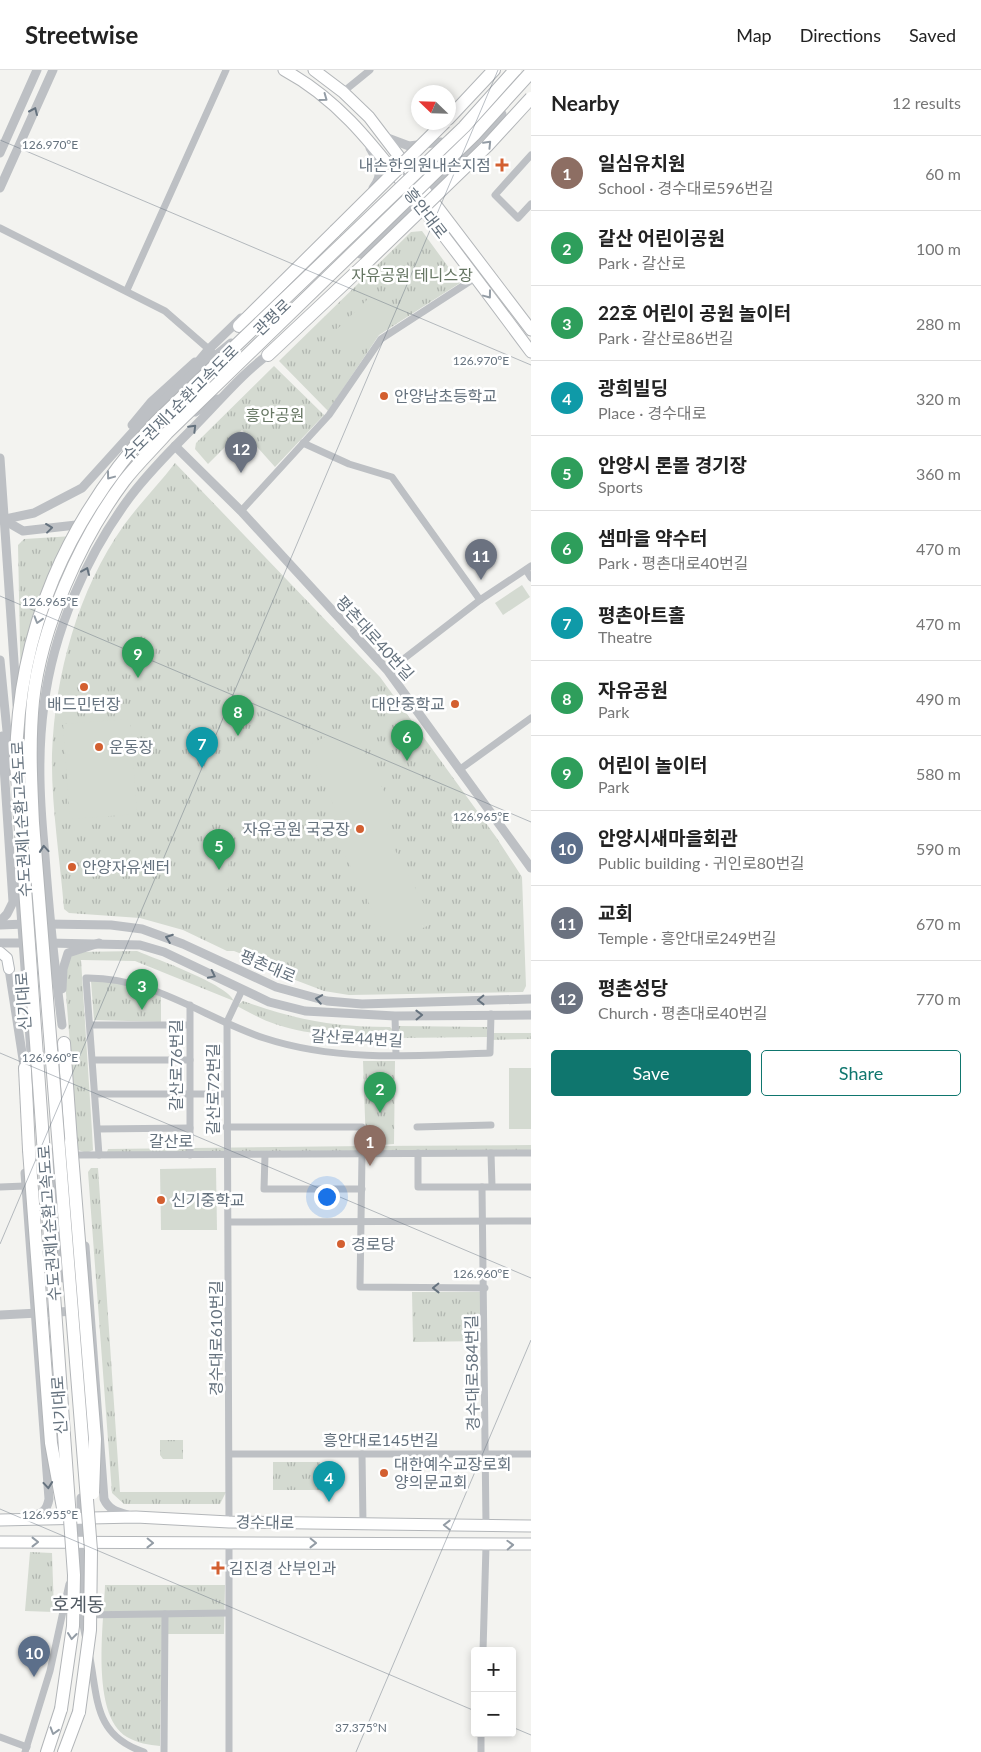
<!DOCTYPE html>
<html lang="en">
<head>
<meta charset="utf-8">
<style>
	body { margin:0; font-family:Lato,"Noto Sans KR",sans-serif; background:#f2f2f2; color:#222 }
	.controls { position:absolute; right:15px; bottom:15px; display:grid; overflow:hidden; border-radius:5px; box-shadow:0 2px 8px #0003 }
	.controls button { width:45px; height:45px; display:grid; place-items:center; padding:0; border:0; border-bottom:1px solid #e0e0e0; background:#fff; color:#222; font:25px sans-serif }
	.compass { position:absolute; left:411px; top:15px; width:45px; height:45px; border-radius:50%; background:#fff; box-shadow:0 2px 8px #0003; rotate:293deg }
	.you { position:absolute; left:326px; top:1126px; width:18px; height:18px; margin:-12px; border:4px solid #fff; border-radius:50%; background:#1a73e8; box-shadow:0 0 0 8px #1a73e833 }
	.badge { display:grid; place-items:center; width:32px; height:32px; border-radius:50%; background:#0f766e; color:#fff; font-size:16px; font-weight:700 }
	.pin { position:absolute; translate:-50% -41px; filter:drop-shadow(0 1px 2px #0008) }
	.pin::after { content:''; position:absolute; top:26px; width:18px; height:15px; background:inherit; clip-path:polygon(0 0,100% 0,50% 100%) }
	.list { margin:0; padding:0; list-style:none }
	h2 { display:flex; justify-content:space-between; align-items:center; height:65px; margin:0; padding:0 20px; font-size:21px }
	h2 small { font-size:16px; font-weight:400; color:#767676 }
	.list li { display:grid; grid-template-columns:32px 1fr auto; gap:15px; align-items:center; box-sizing:border-box; height:75px; padding:0 20px; border-top:1px solid #e0e0e0 }
	.list b { display:block; font-size:19px; white-space:nowrap }
	.list p { margin:0; font-size:16px; white-space:nowrap; color:#767676 }
	.list em { font-size:16px; font-style:normal; color:#767676 }
	.actions { display:flex; gap:10px; padding:15px 20px }
	.actions a { flex:1; padding:11px 0; border:1px solid #0f766e; border-radius:5px; text-align:center; font-size:18px; color:#0f766e }
	.actions .main { background:#0f766e; color:#fff }
	.map { position:relative; flex:none; width:531px; height:1682px; overflow:hidden }
	header { display:flex; align-items:center; gap:30px; box-sizing:border-box; height:70px; padding:0 25px; background:#fff; border-bottom:1px solid #e0e0e0 }
	header strong { font-size:24px }
	nav { display:flex; gap:28px; margin-inline-start:auto; font-size:18px }
	main { display:flex }
	aside { flex:1; background:#fff }
	.map>svg:first-child { display:block }
	.grass { fill:url(#grass-tufts) }
	.pitch { fill:#d4dad1 }
	.lines { fill:none; stroke-linecap:round; stroke-linejoin:round }
	.secondary-casing { stroke:#b2b6ba; stroke-width:12 }
	.primary-casing { stroke:#b3b6b9; stroke-width:13 }
	.motorway-casing { stroke:#b2b5b8; stroke-width:14 }
	.minor { stroke:#bdc0c4; stroke-width:7 }
	.tertiary { stroke:#bdc0c4; stroke-width:9 }
	.secondary { stroke:#fff; stroke-width:10 }
	.primary { stroke:#fff; stroke-width:11 }
	.motorway { stroke:#fff; stroke-width:12 }
	.motorway-bridge-casing { stroke:#b2b5b8; stroke-width:14; stroke-linecap:butt }
	.motorway-bridge { stroke:#fff; stroke-width:12 }
	.oneway { stroke:#939ca5 }
	.oneway2 { stroke:#65727e }
	.ticks { fill:none; stroke:#65727e; stroke-width:1; stroke-opacity:0.45 }
	.poi-dot { fill:#d35f30; stroke:#fff; stroke-width:2 }
	.labels { text-anchor:middle; stroke-width:5; stroke-linejoin:round; paint-order:stroke }
	.poi-label { font-size:16px; fill:#65727e; stroke:#fff; text-anchor:start }
	.street-label { font-size:16px; fill:#65727e; stroke:#fff }
	.park-label { font-size:16px; fill:#667663; stroke:#fff }
	.quarter-label { font-size:19px; fill:#525b64; stroke:#fff }
	.ticks-label { font-size:12px; text-anchor:middle; fill:#65727e; stroke:#fff; stroke-width:5; stroke-linejoin:round; paint-order:stroke }
</style>
</head>
<body>
<header>
<strong>Streetwise</strong>
<nav><a>Map</a><a>Directions</a><a>Saved</a></nav>
</header>
<main>
<div class="map">
<svg width="531" height="1682" viewBox="0 0 531 1682">
	<defs>
		<pattern id="grass-tufts" width="24" height="20" patternUnits="userSpaceOnUse" patternTransform="scale(1.25)"><rect width="24" height="20" fill="#d4dad1"/><path d="M3 7l-1-3M5 7V3M7 7l1-3M15 17l-1-3M17 17v-4M19 17l1-3" fill="none" stroke="#b0b5af"/></pattern>
	</defs>
	<rect width="100%" height="100%" fill="#f3f3f0"/>
	<!-- grass -->
	<g class="grass">
		<polygon points="422,161 460,213 379,265 328,341 279,291 411,162"/>
		<polygon points="274,296 324,345 275,397 242,360 208,394 195,379 196,373"/>
		<path d="M175 393 380 607 496 767 522 807 526 916 523 922 349 925 324 921 251 893 249 887 234 881H227L183 860 140 848 69 843 64 839C60 788 51 735 52 684 55 604 78 520 124 455 140 433 159 414 175 393Z"/>
		<polygon points="90,465 56,537 28,674 22,675 18,475 24,469"/>
		<path d="M137 881C156 889 227 914 234 931L135 891 81 890 92 1061 93 1080 87 1083 78 1080 64 897 70 886 78 882Z"/>
		<polygon points="106,910 144,918 161,927 161,952 94,950 91,911"/>
		<path d="M243 931C296 950 334 957 390 957L392 959V967C353 966 313 967 275 954 262 950 249 942 237 936Z"/>
		<polygon points="398,956 487,957 488,967 396,968"/>
		<polygon points="493,963 531,963 531,969 491,970"/>
		<polygon points="363,991 395,991 394,1074 369,1076 531,1075 531,1082 107,1082 108,1079 366,1076"/>
		<polygon points="91,1098 98,1098 120,1422 226,1422 220,1434 124,1434 112,1423 88,1102"/>
		<polygon points="412,1222 485,1222 485,1271 413,1272"/>
		<polygon points="160,1370 183,1370 183,1389 163,1389 160,1385"/>
		<rect x="273" y="1392" width="47" height="28"/>
		<polygon points="30,1482 52,1483 54,1542 25,1541"/>
		<path d="M105 1515H225L224 1564H162L160 1676C149 1675 137 1673 127 1667 90 1645 104 1552 105 1515Z"/>
	</g>
	<!-- pitch -->
	<g class="pitch">
		<polygon points="371,226 392,248 353,288 331,265"/>
		<polygon points="522,515 530,527 503,545 495,533"/>
		<polygon points="130,649 137,744 70,749 63,654"/>
		<polygon points="351,655 391,735 387,765 434,853 389,873 329,754 335,752 337,744 308,675"/>
		<polygon points="210,781 229,781 228,819 210,819"/>
		<rect x="509" y="998" width="22" height="61"/>
		<polygon points="216,1098 217,1160 161,1160 160,1099"/>
	</g>
	<g class="lines">
		<defs>
			<polyline id="secondary" points="0,882 7,888 9,899"/>
			<g id="primary">
				<path d="M284 0C338 29 372 74 409 121 451 174 491 228 531 282"/>
				<polyline points="314,0 343,22 369,47 531,260"/>
				<polyline points="0,1450 136,1447 229,1452 531,1456"/>
				<polyline points="0,1472 531,1474"/>
			</g>
			<g id="motorway">
				<polyline points="448,49 494,0"/>
				<polyline points="239,256 335,161"/>
				<polyline points="268,285 365,194"/>
				<polyline points="64,973 71,1072"/>
				<polyline points="25,998 29,1080"/>
				<polyline points="47,1682 61,1639"/>
				<polyline points="64,1682 79,1642"/>
			</g>
		</defs>
		<!-- secondary casing -->
		<use href="#secondary" class="secondary-casing"/>
		<!-- primary casing -->
		<use href="#primary" class="primary-casing"/>
		<!-- motorway casing -->
		<use href="#motorway" class="motorway-casing"/>
		<!-- minor -->
		<g class="minor">
			<polyline points="343,22 370,0"/>
			<polyline points="531,85 495,125 518,148 531,134"/>
			<polyline points="0,158 165,241 212,282"/>
			<polyline points="127,220 226,0"/>
			<polyline points="303,373 349,394 392,407 480,530"/>
			<polyline points="241,441 329,345 381,269 475,208"/>
			<polyline points="526,500 531,508"/>
			<polyline points="388,601 480,530 531,496"/>
			<polyline points="459,700 531,648"/>
			<polyline points="190,935 190,1085"/>
			<polyline points="395,946 396,985"/>
			<polyline points="90,955 189,955"/>
			<polyline points="93,990 190,990"/>
			<polyline points="95,1024 225,1024"/>
			<polyline points="226,1057 362,1057"/>
			<polyline points="417,1057 491,1055"/>
			<polyline points="98,1059 190,1058"/>
			<polyline points="418,1083 418,1117 531,1117"/>
			<polyline points="491,1083 492,1116"/>
			<polyline points="76,1085 531,1083"/>
			<path d="M99 1085 86 908C153 907 204 948 264 968 337 992 415 986 490 983L491 944"/>
			<polyline points="265,1085 264,1119 362,1119"/>
			<polyline points="362,1085 360,1217 485,1218"/>
			<polyline points="0,1117 25,1116"/>
			<polyline points="482,1117 486,1455"/>
			<polyline points="230,1152 531,1151"/>
			<polyline points="230,1384 531,1384"/>
			<polyline points="362,1384 363,1454"/>
			<polyline points="229,1452 227,952 242,920"/>
			<polyline points="85,1565 81,1545 228,1543"/>
			<polyline points="483,1581 486,1476"/>
			<path d="M90 1588C98 1631 95 1666 144 1682"/>
			<polyline points="0,1667 27,1677"/>
			<polyline points="25,1682 50,1601 69,1514"/>
			<polyline points="164,1682 165,1544"/>
			<polyline points="229,1682 229,1472"/>
			<polyline points="481,1682 481,1663"/>
		</g>
		<!-- tertiary -->
		<g class="tertiary">
			<polyline points="385,67 409,76 441,72"/>
			<path d="M370 78C378 92 385 103 373 118"/>
			<polyline points="0,83 37,0"/>
			<polyline points="0,118 53,0"/>
			<polyline points="360,184 436,112 502,44"/>
			<polyline points="193,298 209,279 241,248"/>
			<polyline points="195,342 218,329"/>
			<polyline points="132,355 151,332 195,292"/>
			<polyline points="175,376 241,441 388,601 531,798"/>
			<polyline points="0,388 17,635"/>
			<polyline points="0,450 34,443 82,418 150,343 183,312 231,273"/>
			<polyline points="4,450 23,461 85,454"/>
			<polyline points="0,590 11,702"/>
			<polyline points="19,814 31,983"/>
			<polyline points="0,851 7,844 13,832 2,666"/>
			<polyline points="46,854 111,855 142,859 183,874 276,917 327,931 362,934 531,929"/>
			<polyline points="0,855 25,854"/>
			<polyline points="0,873 27,873"/>
			<polyline points="48,873 140,875 164,882 269,932 305,941 395,946 531,945"/>
			<polyline points="9,899 25,1002"/>
			<polyline points="62,919 63,899 68,883 99,873"/>
			<path d="M62 955C55 899 49 842 45 786 40 735 37 686 44 635 53 562 86 486 130 427 148 403 171 380 193 358 217 334 245 300 272 282"/>
			<polyline points="50,1082 63,1208"/>
			<path d="M25 1103 49 1429C47 1440 43 1444 31 1446"/>
			<path d="M85 1176 104 1429C109 1440 117 1442 128 1445"/>
			<polyline points="0,1245 77,1241"/>
			<polyline points="81,1428 81,1545"/>
		</g>
		<!-- secondary -->
		<use href="#secondary" class="secondary"/>
		<!-- primary -->
		<use href="#primary" class="primary"/>
		<!-- motorway -->
		<use href="#motorway" class="motorway"/>
		<defs>
			<g id="motorway-bridge">
				<polyline points="335,161 445,52"/>
				<polyline points="365,194 487,76 531,28"/>
				<polyline points="71,1072 95,1369 93,1423"/>
				<polyline points="29,1080 51,1373 63,1438"/>
				<path d="M61 1639 73 1556 74 1505 16 692C18 559 67 449 156 352L464 57 515 0"/>
				<path d="M79 1642 90 1560 91 1480 33 753C31 712 29 672 33 631 41 557 80 470 124 411 137 394 153 379 167 363L474 65 531 2"/>
			</g>
		</defs>
		<!-- motorway-bridge casing -->
		<use href="#motorway-bridge" class="motorway-bridge-casing"/>
		<!-- motorway-bridge -->
		<use href="#motorway-bridge" class="motorway-bridge"/>
	</g>
	<!-- one-way arrows -->
	<defs><path id="oneway-chevron" d="M-2-3.5L2.5 0L-2 3.5" fill="none" stroke-width="1.6" stroke-linecap="round" stroke-linejoin="round" transform="scale(1.25)"/></defs>
	<g class="oneway">
		<use href="#oneway-chevron" transform="translate(324 28) rotate(36)"/>
		<use href="#oneway-chevron" transform="translate(488 74) rotate(-46)"/>
		<use href="#oneway-chevron" transform="translate(488 225) rotate(53)"/>
		<use href="#oneway-chevron" transform="translate(110 406) rotate(127)"/>
		<use href="#oneway-chevron" transform="translate(38 550) rotate(107)"/>
		<use href="#oneway-chevron" transform="translate(447 1455) rotate(-179)"/>
		<use href="#oneway-chevron" transform="translate(35 1472)"/>
		<use href="#oneway-chevron" transform="translate(150 1473) rotate(1)"/>
		<use href="#oneway-chevron" transform="translate(313 1473) rotate(1)"/>
		<use href="#oneway-chevron" transform="translate(510 1475) rotate(-2)"/>
		<use href="#oneway-chevron" transform="translate(72 1566) rotate(97)"/>
		<use href="#oneway-chevron" transform="translate(54 1661) rotate(107)"/>
	</g>
	<g class="oneway2">
		<use href="#oneway-chevron" transform="translate(34 41) rotate(-66)"/>
		<use href="#oneway-chevron" transform="translate(193 358) rotate(-45)"/>
		<use href="#oneway-chevron" transform="translate(49 458) rotate(-7)"/>
		<use href="#oneway-chevron" transform="translate(86 501) rotate(-67)"/>
		<use href="#oneway-chevron" transform="translate(44 779) rotate(-95)"/>
		<use href="#oneway-chevron" transform="translate(169 868) rotate(-160)"/>
		<use href="#oneway-chevron" transform="translate(212 905) rotate(26)"/>
		<use href="#oneway-chevron" transform="translate(319 929) rotate(-171)"/>
		<use href="#oneway-chevron" transform="translate(481 930) rotate(179)"/>
		<use href="#oneway-chevron" transform="translate(419 945) rotate(-1)"/>
		<use href="#oneway-chevron" transform="translate(436 1218) rotate(179)"/>
		<use href="#oneway-chevron" transform="translate(48 1415) rotate(85)"/>
	</g>
	<!-- ticks -->
	<path class="ticks" d="M0 70 531 295M0 526 531 752M0 983 531 1208M0 1174 498 0M0 1439 475 1641M512 1657 531 1665M356 1682 531 1270"/>
	<!-- markers -->
	<g class="poi-dot">
		<path d="M499.5 87.5h5v5h5v5h-5v5h-5v-5h-5v-5h5z"/>
		<circle cx="384" cy="326" r="5"/>
		<circle cx="84" cy="617" r="5"/>
		<circle cx="455" cy="634" r="5"/>
		<circle cx="99" cy="677" r="5"/>
		<circle cx="360" cy="759" r="5"/>
		<circle cx="72" cy="797" r="5"/>
		<circle cx="161" cy="1130" r="5"/>
		<circle cx="341" cy="1174" r="5"/>
		<circle cx="384" cy="1403" r="5"/>
		<path d="M215.5 1490.5h5v5h5v5h-5v5h-5v-5h-5v-5h5z"/>
	</g>
	<g class="labels">
		<!-- poi labels -->
		<g class="poi-label">
			<text x="491" y="101" text-anchor="end">내손한의원내손지점</text>
			<text x="394" y="332">안양남초등학교</text>
			<text x="84" y="640" text-anchor="middle">배드민턴장</text>
			<text x="445" y="640" text-anchor="end">대안중학교</text>
			<text x="109" y="683">운동장</text>
			<text x="350" y="765" text-anchor="end">자유공원 국궁장</text>
			<text x="82" y="803">안양자유센터</text>
			<text x="171" y="1136">신기중학교</text>
			<text x="351" y="1180">경로당</text>
			<text x="394" y="1400">대한예수교장로회<tspan x="394" dy="18">양의문교회</tspan></text>
			<text x="229" y="1504">김진경 산부인과</text>
		</g>
		<!-- street labels -->
		<g class="street-label">
			<text transform="translate(426 143) rotate(52)" y="6">흥안대로</text>
			<text transform="translate(272 247) rotate(-44)" y="6">관평로</text>
			<text transform="translate(180 333) rotate(-45)" y="6">수도권제1순환고속도로</text>
			<text transform="translate(375 568) rotate(48)" y="6">평촌대로40번길</text>
			<text transform="translate(21 749) rotate(-93)" y="6">수도권제1순환고속도로</text>
			<text transform="translate(268 896) rotate(23)" y="6">평촌대로</text>
			<text transform="translate(23 931) rotate(-94)" y="6">신기대로</text>
			<text transform="translate(357 968) rotate(3)" y="6">갈산로44번길</text>
			<text transform="translate(176 995) rotate(-90)" y="6">갈산로76번길</text>
			<text transform="translate(213 1019) rotate(-90)" y="6">갈산로72번길</text>
			<text x="171" y="1077">갈산로</text>
			<text transform="translate(49 1153) rotate(-94)" y="6">수도권제1순환고속도로</text>
			<text transform="translate(216 1268) rotate(-90)" y="6">경수대로610번길</text>
			<text transform="translate(472 1303) rotate(-91)" y="6">경수대로584번길</text>
			<text transform="translate(59 1335) rotate(-94)" y="6">신기대로</text>
			<text x="381" y="1376">흥안대로145번길</text>
			<text transform="translate(265 1452) rotate(1)" y="6">경수대로</text>
		</g>
		<!-- park labels -->
		<g class="park-label">
			<text x="412" y="211">자유공원 테니스장</text>
			<text x="275" y="351">흥안공원</text>
		</g>
		<!-- quarter labels -->
		<g class="quarter-label">
			<text x="78" y="1541">호계동</text>
		</g>
	</g>
	<g class="ticks-label">
		<text x="50" y="79">126.970°E</text>
		<text x="481" y="295">126.970°E</text>
		<text x="50" y="536">126.965°E</text>
		<text x="481" y="751">126.965°E</text>
		<text x="50" y="992">126.960°E</text>
		<text x="481" y="1208">126.960°E</text>
		<text x="50" y="1449">126.955°E</text>
		<text x="361" y="1662">37.375°N</text>
	</g>
</svg>
<div class="controls">
<button>+</button>
<button>−</button>
</div>
<svg class="compass" viewBox="-18 -18 36 36"><path d="M0-13l5 13h-10z" fill="#e53935"/><path d="M0 13l5-13h-10z" fill="#767676"/></svg>
<div class="you"></div>
<div class="pin badge" style="left:370px;top:1096px;background:#8d6e63">1</div>
<div class="pin badge" style="left:380px;top:1043px;background:#2e9e5b">2</div>
<div class="pin badge" style="left:142px;top:940px;background:#2e9e5b">3</div>
<div class="pin badge" style="left:329px;top:1432px;background:#0f9aa8">4</div>
<div class="pin badge" style="left:219px;top:800px;background:#2e9e5b">5</div>
<div class="pin badge" style="left:407px;top:691px;background:#2e9e5b">6</div>
<div class="pin badge" style="left:202px;top:698px;background:#0f9aa8">7</div>
<div class="pin badge" style="left:238px;top:666px;background:#2e9e5b">8</div>
<div class="pin badge" style="left:138px;top:608px;background:#2e9e5b">9</div>
<div class="pin badge" style="left:34px;top:1607px;background:#5c6f8a">10</div>
<div class="pin badge" style="left:481px;top:510px;background:#6b7280">11</div>
<div class="pin badge" style="left:241px;top:403px;background:#6b7280">12</div>
</div>
<aside>
<h2>Nearby<small>12 results</small></h2>
<ul class="list">
<li><span class="badge" style="background:#8d6e63">1</span><div><b>일심유치원</b><p>School · 경수대로596번길</p></div><em>60 m</em></li>
<li><span class="badge" style="background:#2e9e5b">2</span><div><b>갈산 어린이공원</b><p>Park · 갈산로</p></div><em>100 m</em></li>
<li><span class="badge" style="background:#2e9e5b">3</span><div><b>22호 어린이 공원 놀이터</b><p>Park · 갈산로86번길</p></div><em>280 m</em></li>
<li><span class="badge" style="background:#0f9aa8">4</span><div><b>광희빌딩</b><p>Place · 경수대로</p></div><em>320 m</em></li>
<li><span class="badge" style="background:#2e9e5b">5</span><div><b>안양시 론볼 경기장</b><p>Sports</p></div><em>360 m</em></li>
<li><span class="badge" style="background:#2e9e5b">6</span><div><b>샘마을 약수터</b><p>Park · 평촌대로40번길</p></div><em>470 m</em></li>
<li><span class="badge" style="background:#0f9aa8">7</span><div><b>평촌아트홀</b><p>Theatre</p></div><em>470 m</em></li>
<li><span class="badge" style="background:#2e9e5b">8</span><div><b>자유공원</b><p>Park</p></div><em>490 m</em></li>
<li><span class="badge" style="background:#2e9e5b">9</span><div><b>어린이 놀이터</b><p>Park</p></div><em>580 m</em></li>
<li><span class="badge" style="background:#5c6f8a">10</span><div><b>안양시새마을회관</b><p>Public building · 귀인로80번길</p></div><em>590 m</em></li>
<li><span class="badge" style="background:#6b7280">11</span><div><b>교회</b><p>Temple · 흥안대로249번길</p></div><em>670 m</em></li>
<li><span class="badge" style="background:#6b7280">12</span><div><b>평촌성당</b><p>Church · 평촌대로40번길</p></div><em>770 m</em></li>
</ul>
<div class="actions"><a class="main">Save</a><a>Share</a></div>
</aside>
</main>
</body>
</html>
